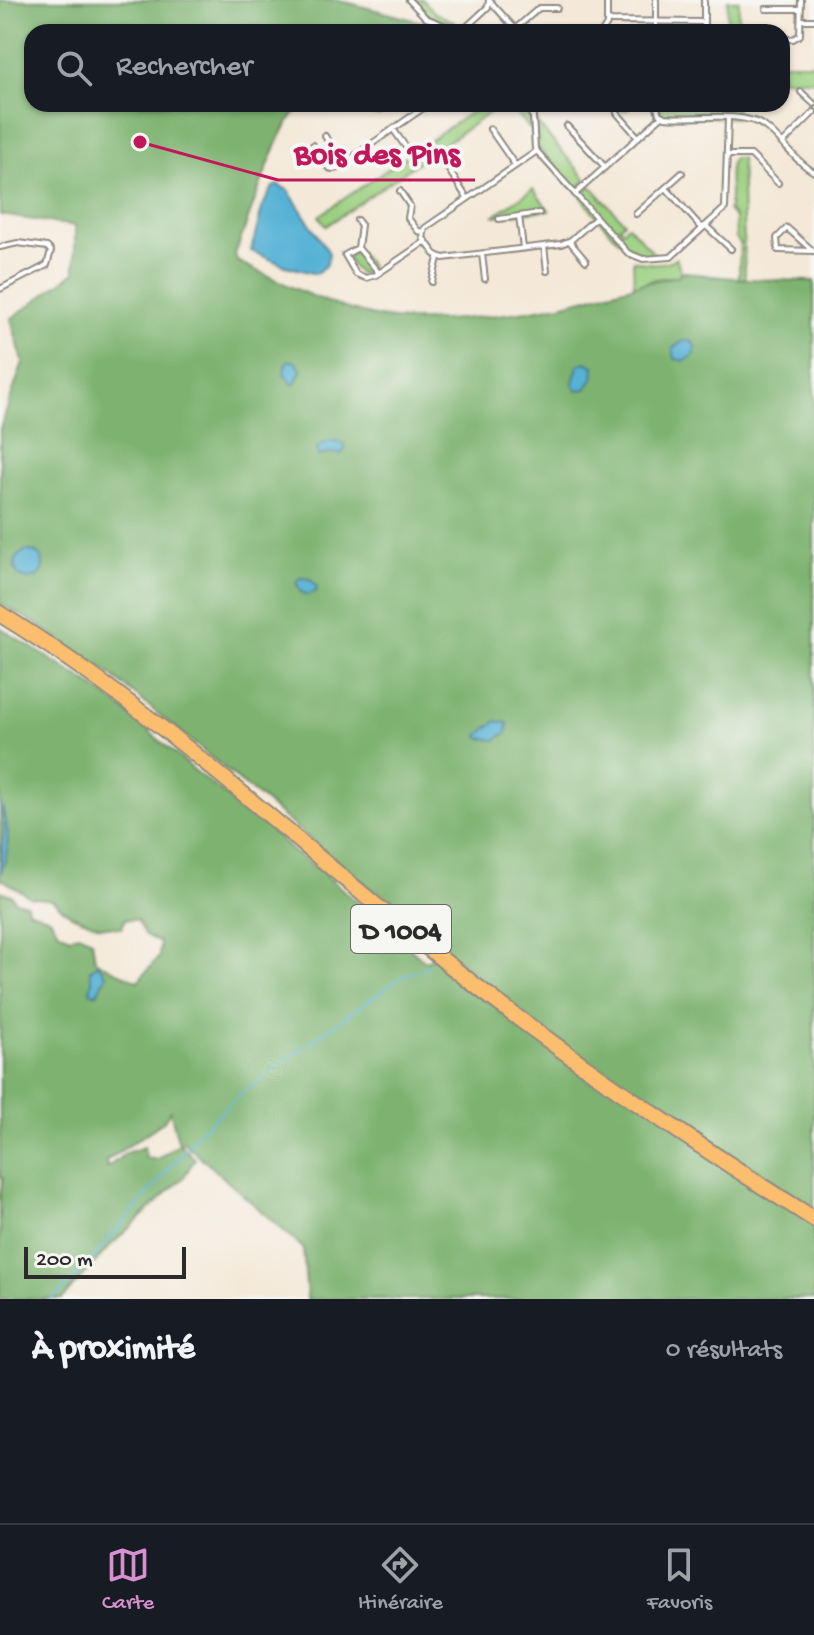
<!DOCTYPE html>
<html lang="fr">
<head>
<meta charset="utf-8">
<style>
	body { margin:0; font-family:"Gochi Hand",sans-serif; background:#20242c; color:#f1f3f6 }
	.scale { position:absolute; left:24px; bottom:20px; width:162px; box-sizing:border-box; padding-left:8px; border:4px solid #2b2b2b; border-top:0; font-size:22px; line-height:28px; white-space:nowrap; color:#2b2b2b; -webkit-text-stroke:6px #f6f6f2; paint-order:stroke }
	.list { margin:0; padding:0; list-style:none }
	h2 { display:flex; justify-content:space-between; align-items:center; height:104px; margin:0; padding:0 32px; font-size:34px }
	h2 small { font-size:26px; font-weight:400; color:#9ea1a6 }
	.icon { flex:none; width:44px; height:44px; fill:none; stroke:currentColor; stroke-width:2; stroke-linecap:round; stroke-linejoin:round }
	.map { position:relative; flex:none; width:814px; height:1299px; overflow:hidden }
	.search { position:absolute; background:#171b24; box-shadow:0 2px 6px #0004; left:24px; right:24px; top:24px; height:88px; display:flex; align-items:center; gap:20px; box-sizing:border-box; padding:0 28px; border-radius:24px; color:#9ea1a6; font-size:30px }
	.sheet { height:224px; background:#171b24 }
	nav { display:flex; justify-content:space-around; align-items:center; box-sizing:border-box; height:112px; border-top:2px solid #363941; background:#171b24; font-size:22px; color:#9ea1a6 }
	nav a { display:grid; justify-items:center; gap:4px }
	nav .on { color:#d690ce }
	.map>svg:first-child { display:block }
	.green { fill:#9cd081; stroke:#647e56; stroke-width:2 }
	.forest { fill:#7db26f; stroke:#546e4d; stroke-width:2; fill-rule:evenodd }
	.water { fill:#57b2d5; stroke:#416e80; stroke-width:2 }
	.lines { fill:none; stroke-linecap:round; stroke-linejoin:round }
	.stream { stroke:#57b2d5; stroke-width:2 }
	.street-casing { stroke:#908a82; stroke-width:8 }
	.highway-casing { stroke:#908a82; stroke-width:12 }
	.street { stroke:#fff; stroke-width:4 }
	.highway { stroke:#fbbe6e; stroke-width:8 }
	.labels { text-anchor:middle; stroke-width:8; stroke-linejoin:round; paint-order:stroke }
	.shield { fill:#f6f6f2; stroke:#686867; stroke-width:2 }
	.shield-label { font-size:28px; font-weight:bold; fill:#2b2b2b }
	.leader { fill:none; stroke:#c2185b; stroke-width:3 }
	.callout-dot { fill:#c2185b; stroke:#f6f6f2; stroke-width:3 }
	.callout-label { font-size:32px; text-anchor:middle; font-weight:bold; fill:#c2185b; stroke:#f6f6f2; stroke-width:8; stroke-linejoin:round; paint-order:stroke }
</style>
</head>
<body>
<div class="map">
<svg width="814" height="1299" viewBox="0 0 814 1299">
	<rect width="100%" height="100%" fill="#f6f6f2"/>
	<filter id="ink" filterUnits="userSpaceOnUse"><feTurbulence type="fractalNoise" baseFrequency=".0125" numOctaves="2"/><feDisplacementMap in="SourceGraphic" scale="16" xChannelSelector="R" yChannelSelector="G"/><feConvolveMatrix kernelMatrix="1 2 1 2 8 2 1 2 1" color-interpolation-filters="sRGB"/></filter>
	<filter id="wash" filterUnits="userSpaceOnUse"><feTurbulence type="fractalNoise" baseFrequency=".006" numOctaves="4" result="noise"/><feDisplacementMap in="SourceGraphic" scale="32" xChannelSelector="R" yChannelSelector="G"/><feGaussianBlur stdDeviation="1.8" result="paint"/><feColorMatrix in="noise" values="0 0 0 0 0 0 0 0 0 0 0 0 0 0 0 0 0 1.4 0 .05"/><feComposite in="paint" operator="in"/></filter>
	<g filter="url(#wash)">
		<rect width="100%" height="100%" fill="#f4e9d9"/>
		<!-- green -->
		<g class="green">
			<polygon points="413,0 423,0 435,13 453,21 459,27 428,16"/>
			<polygon points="728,0 739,0 738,32 727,32"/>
			<polygon points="782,63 814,63 814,80 782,79"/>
			<polygon points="483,104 502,104 326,226 319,216"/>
			<polygon points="507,104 521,104 529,114 531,130"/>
			<polygon points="525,104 652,104 629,105 628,110 532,108 532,112"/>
			<polygon points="656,104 736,104 736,118 662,116"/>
			<polygon points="536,122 587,180 578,188 571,187 538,148"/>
			<path d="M733 158H741L745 280H739L740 243 736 238 735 218 728 210C734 194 725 173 733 158Z"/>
			<path d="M590 185 624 222 619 227 622 230 628 225 656 256C624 257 599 219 581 196Z"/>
			<polygon points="533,189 549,210 493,216"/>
			<polygon points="352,252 360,252 370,266 368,273 363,275 358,273 347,259"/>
			<path d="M676 258 681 271 678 276 655 279 634 286 633 260C647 265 664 265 676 258Z"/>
		</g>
		<!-- forest -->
		<path class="forest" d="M0 0H338L429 24 425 32H32V104H391L380 116C357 112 323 99 301 108 280 117 246 229 235 254L237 261C282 283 330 307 379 317 430 326 509 315 560 305 600 296 638 282 678 276L681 271C725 280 769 280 814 281V1299H307L303 1248 182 1141 180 1144 195 1159 183 1178 108 1248 62 1299H0V1193L3 1178 0 1177V891L12 895 15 901 27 904 28 910 50 918 58 931 70 937 78 934 92 940 95 960C110 970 123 974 138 981L159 957 160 943 145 935 137 920 125 919 122 928 100 926 71 915 52 900 30 897 2 879 0 881V628L87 682 123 709 201 776 268 828 292 851 319 869 425 961 447 952 105 670C69 647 38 622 0 604V429L23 362 11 319 75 272V226L0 215ZM170 1111 179 1144 157 1159 146 1158 144 1147 126 1153 107 1168 106 1161 163 1122Z"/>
		<!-- water -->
		<g class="water">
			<polygon points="278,185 288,190 329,253 327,264 316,274 286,266 251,251 263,205 273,187"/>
			<polygon points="690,340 696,346 694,355 685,361 675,359 673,348 683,341"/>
			<polygon points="289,360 296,362 301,370 295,384 291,383 284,373 286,363"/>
			<polygon points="585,362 594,366 593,379 586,389 577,390 573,383 578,366"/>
			<polygon points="326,442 335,441 344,444 345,450 341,454 329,453 318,456 317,448"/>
			<circle cx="29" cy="565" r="14"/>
			<polygon points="300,578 310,579 317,587 316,591 307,595 301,592 296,582"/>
			<polygon points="496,721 508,723 507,732 496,740 480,738 479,735"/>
			<path d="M0 802C10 826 11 851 0 875L4 828Z"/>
			<polygon points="98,964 106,975 98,993 94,994 90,992 92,981 90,970"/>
		</g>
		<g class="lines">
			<!-- stream -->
			<g class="stream">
				<polyline points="308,1044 400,978 429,966"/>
				<polyline points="237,1097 305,1046"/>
				<polyline points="52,1299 74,1280 202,1130 234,1100"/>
			</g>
		</g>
	</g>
	<g filter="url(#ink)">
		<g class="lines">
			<defs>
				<g id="street">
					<polyline points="409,0 426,18 460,32"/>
					<polyline points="489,0 518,32"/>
					<polyline points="704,0 704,32"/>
					<polyline points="766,9 800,9"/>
					<polyline points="607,19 611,21 703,22"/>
					<polyline points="801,20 814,20"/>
					<polyline points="515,29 539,8 557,8"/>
					<polyline points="461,32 488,7 489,0"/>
					<polyline points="602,32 607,24 607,0"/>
					<polyline points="656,32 656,0"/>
					<polyline points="782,39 793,39 800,35 801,0"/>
					<polyline points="801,92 814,104"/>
					<polyline points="435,104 444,104"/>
					<polyline points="525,104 533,117 535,149 628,253 643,259 671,257 725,208 728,118"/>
					<path d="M656 104 659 114 665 117C693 120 741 110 764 126 782 139 794 161 814 172"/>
					<polyline points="617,113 638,137"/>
					<polyline points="567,126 605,167"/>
					<polyline points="393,129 410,153"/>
					<polyline points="490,129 515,165"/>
					<polyline points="782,144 814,112"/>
					<polyline points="313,145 320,156"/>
					<polyline points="537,151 425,228 423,238 435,254 443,258 561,244 571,240 596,218"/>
					<circle cx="333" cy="161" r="8"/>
					<polyline points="728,155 751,155 778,183"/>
					<polyline points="324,161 320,156 328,154 332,148 325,136"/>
					<polyline points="443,161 467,198"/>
					<polyline points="340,166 429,104"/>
					<polyline points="666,188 701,227 706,226 731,249"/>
					<polyline points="400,191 410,206 408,218 418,231 423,232"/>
					<polyline points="575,194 662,116"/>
					<polyline points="636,214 682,173"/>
					<polyline points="519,216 523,248"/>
					<polyline points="499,219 539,213"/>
					<polyline points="357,220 361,225 358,248"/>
					<polyline points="570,242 586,261"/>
					<polyline points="544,246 547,271"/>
					<polyline points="0,247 18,243 47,247 51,251 47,265 0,289"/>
					<polyline points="813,251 787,228 777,238 778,250 813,251 814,251"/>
					<polyline points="482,254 485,279"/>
					<polyline points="379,273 358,248 345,255 356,274 366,278 376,275 426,241"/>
					<polyline points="432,282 438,258"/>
				</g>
				<g id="highway">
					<path d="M0 610C161 709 296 839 443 956 561 1050 686 1134 814 1215"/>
					<path d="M0 618C157 714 290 841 433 956 554 1054 683 1140 814 1223"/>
				</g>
			</defs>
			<!-- street casing -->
			<use href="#street" class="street-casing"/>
			<!-- highway casing -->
			<use href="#highway" class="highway-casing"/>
			<!-- street -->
			<use href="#street" class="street"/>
			<!-- highway -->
			<use href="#highway" class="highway"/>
		</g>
	</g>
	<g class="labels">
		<!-- shield labels -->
		<rect class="shield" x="351" y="905" width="100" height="48" rx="6"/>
		<g class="shield-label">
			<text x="401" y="939">D 1004</text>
		</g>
	</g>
	<!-- callouts -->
	<path class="leader" d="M140 142L278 180H475"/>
	<circle class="callout-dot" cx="140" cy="142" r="8"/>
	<g class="callout-label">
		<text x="377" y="163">Bois des Pins</text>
	</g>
</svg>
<div class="scale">200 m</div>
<div class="search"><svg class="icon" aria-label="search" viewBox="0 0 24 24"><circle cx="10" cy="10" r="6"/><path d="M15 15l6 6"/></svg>Rechercher</div>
</div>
<section class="sheet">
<h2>À proximité<small>0 résultats</small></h2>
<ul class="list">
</ul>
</section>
<nav>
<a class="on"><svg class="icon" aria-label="map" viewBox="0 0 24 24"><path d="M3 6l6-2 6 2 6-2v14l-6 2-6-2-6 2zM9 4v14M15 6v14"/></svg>Carte</a>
<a><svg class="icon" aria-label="directions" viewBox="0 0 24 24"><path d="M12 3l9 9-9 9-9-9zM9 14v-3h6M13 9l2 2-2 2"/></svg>Itinéraire</a>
<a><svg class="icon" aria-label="saved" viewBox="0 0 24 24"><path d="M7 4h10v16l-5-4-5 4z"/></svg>Favoris</a>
</nav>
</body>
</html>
